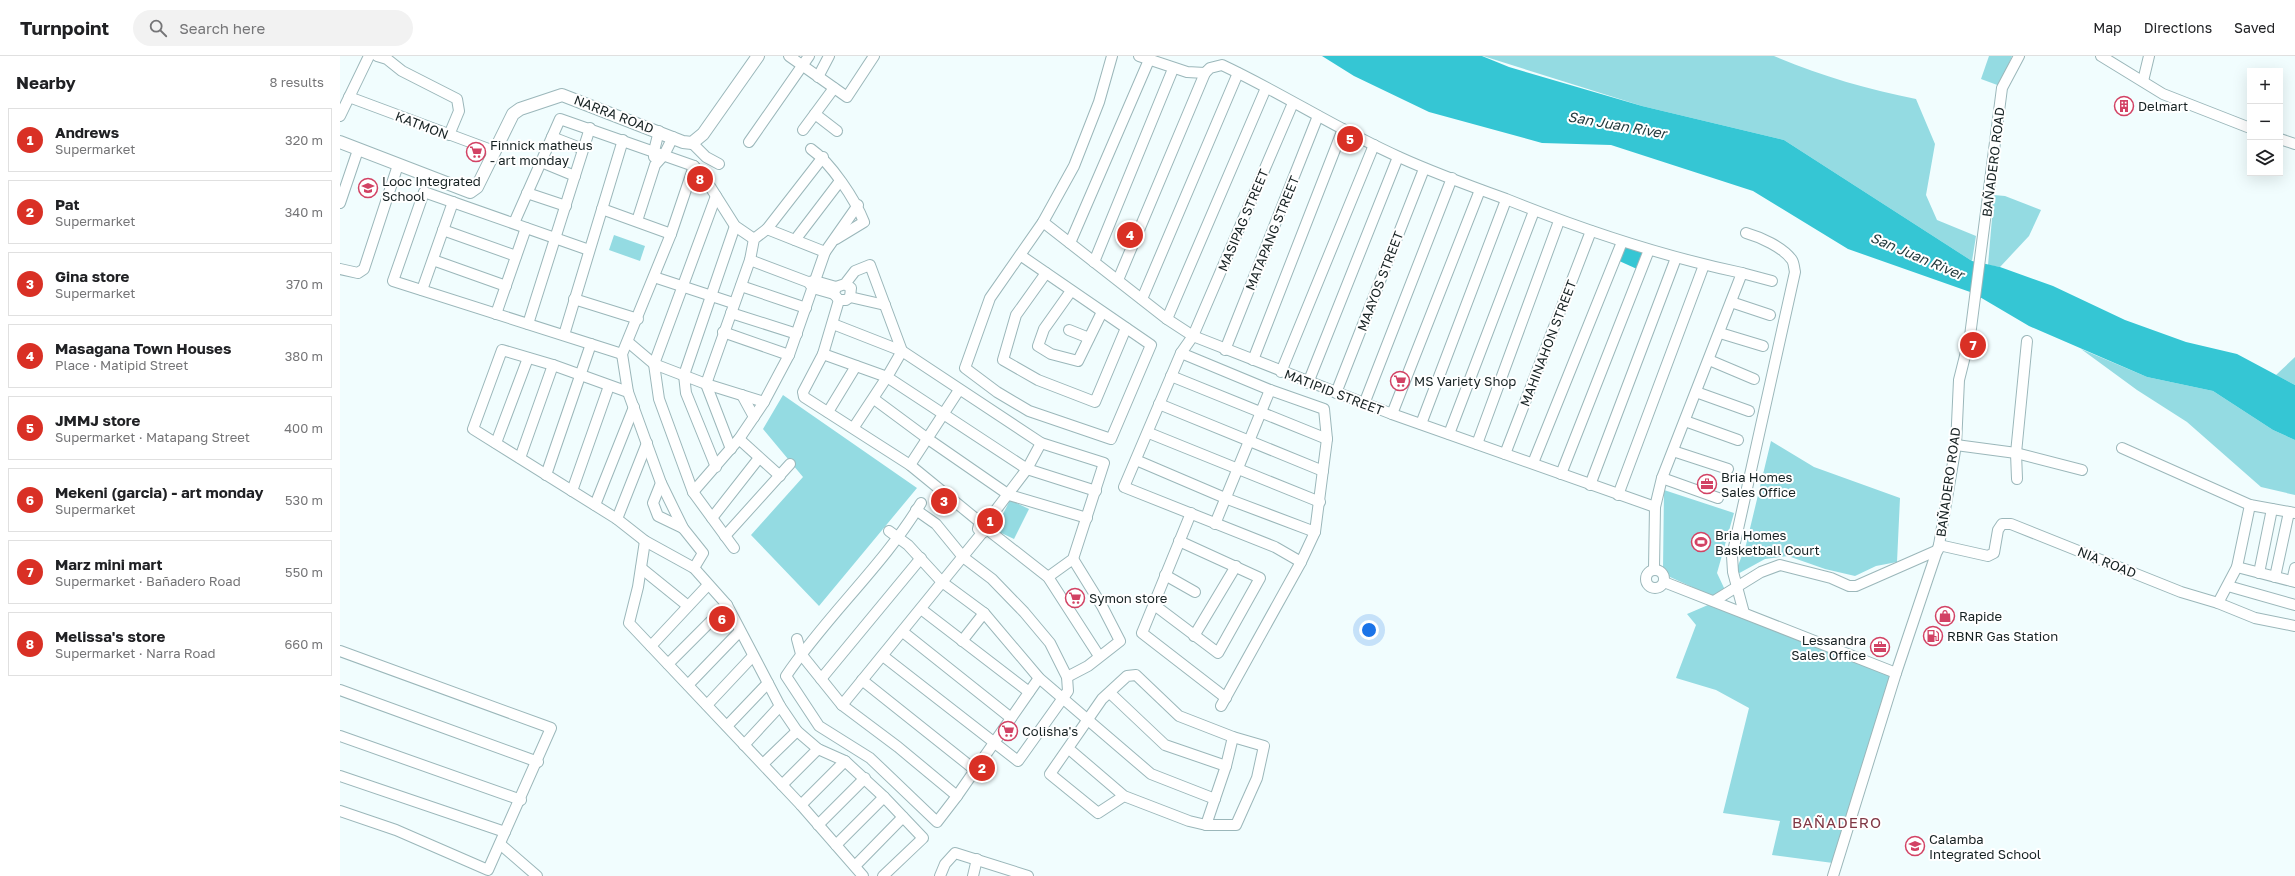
<!DOCTYPE html>
<html lang="en">
<head>
<meta charset="utf-8">
<style>
	body { margin:0; font-family:"Golos Text",sans-serif; background:#f2f2f2; color:#202124 }
	.controls { position:absolute; right:12px; top:12px; display:grid; overflow:hidden; border-radius:0px; box-shadow:0 4px 16px #0002 }
	.controls button { width:36px; height:36px; display:grid; place-items:center; padding:0; border:0; border-bottom:1px solid #e0e0e0; background:#fff; color:#202124; font:20px sans-serif }
	.you { position:absolute; left:1029px; top:574px; width:14px; height:14px; margin:-10px; border:3px solid #fff; border-radius:50%; background:#1a73e8; box-shadow:0 0 0 6px #1a73e833 }
	.badge { display:grid; place-items:center; width:26px; height:26px; border-radius:50%; background:#d93025; color:#fff; font-size:13px; font-weight:700 }
	.pin { position:absolute; translate:-50% -50%; border:2px solid #fff; box-shadow:0 1px 4px #0006 }
	.list { margin:0; padding:0; list-style:none }
	h2 { display:flex; justify-content:space-between; align-items:center; height:52px; margin:0; padding:0 16px; font-size:17px }
	h2 small { font-size:13px; font-weight:400; color:#757577 }
	.list li { display:grid; grid-template-columns:26px 1fr auto; gap:12px; align-items:center; box-sizing:border-box; height:64px; margin:0 8px 8px; padding:0 8px; border:1px solid #e0e0e0; border-radius:0px }
	.list b { display:block; font-size:15px; white-space:nowrap }
	.list p { margin:0; font-size:13px; white-space:nowrap; color:#757577 }
	.list em { font-size:13px; font-style:normal; color:#757577 }
	.icon { flex:none; width:22px; height:22px; fill:none; stroke:currentColor; stroke-width:2; stroke-linecap:round; stroke-linejoin:round }
	.map { position:relative; flex:none; width:1955px; height:820px; overflow:hidden }
	header { display:flex; align-items:center; gap:24px; box-sizing:border-box; height:56px; padding:0 20px; background:#fff; border-bottom:1px solid #e0e0e0 }
	header strong { font-size:19px }
	nav { display:flex; gap:22px; margin-inline-start:auto; font-size:14px }
	.search { width:280px; height:36px; background:#f2f2f2; display:flex; align-items:center; gap:10px; box-sizing:border-box; padding:0 14px; border-radius:22px; color:#757577; font-size:15px }
	main { display:flex }
	aside { flex:1; background:#fff }
	.map>svg:first-child { display:block }
	.green { fill:#94dbe2 }
	.water { fill:#35c6d4 }
	.lines { fill:none; stroke-linecap:round; stroke-linejoin:round }
	.minor-casing { stroke:#9bb7ba; stroke-width:12 }
	.major-casing { stroke:#9bb7ba; stroke-width:14 }
	.minor { stroke:#fff; stroke-width:10 }
	.major { stroke:#fff; stroke-width:12 }
	.labels { text-anchor:middle; stroke-width:4; stroke-linejoin:round; paint-order:stroke }
	.poi-label { font-size:13px; fill:#172223; stroke:#fff; text-anchor:start }
	.street-label { font-size:13px; fill:#172223; stroke:#fff }
	.water-label { font-size:14px; font-style:italic; fill:#233a3d; stroke:#fff }
	.quarter-label { font-size:15px; letter-spacing:1px; fill:#803845; stroke:#fff }
</style>
</head>
<body>
<header>
<strong>Turnpoint</strong>
<div class="search"><svg class="icon" aria-label="search" viewBox="0 0 24 24"><circle cx="10" cy="10" r="6"/><path d="M15 15l6 6"/></svg>Search here</div>
<nav><a>Map</a><a>Directions</a><a>Saved</a></nav>
</header>
<main>
<aside>
<h2>Nearby<small>8 results</small></h2>
<ul class="list">
<li><span class="badge">1</span><div><b>Andrews</b><p>Supermarket</p></div><em>320 m</em></li>
<li><span class="badge">2</span><div><b>Pat</b><p>Supermarket</p></div><em>340 m</em></li>
<li><span class="badge">3</span><div><b>Gina store</b><p>Supermarket</p></div><em>370 m</em></li>
<li><span class="badge">4</span><div><b>Masagana Town Houses</b><p>Place · Matipid Street</p></div><em>380 m</em></li>
<li><span class="badge">5</span><div><b>JMMJ store</b><p>Supermarket · Matapang Street</p></div><em>400 m</em></li>
<li><span class="badge">6</span><div><b>Mekeni (garcia) - art monday</b><p>Supermarket</p></div><em>530 m</em></li>
<li><span class="badge">7</span><div><b>Marz mini mart</b><p>Supermarket · Bañadero Road</p></div><em>550 m</em></li>
<li><span class="badge">8</span><div><b>Melissa's store</b><p>Supermarket · Narra Road</p></div><em>660 m</em></li>
</ul>
</aside>
<div class="map">
<svg width="1955" height="820" viewBox="0 0 1955 820">
	<rect width="100%" height="100%" fill="#f1fdfe"/>
	<!-- green -->
	<g class="green">
		<path d="M1143 0H1434C1480 20 1528 33 1576 43L1595 88 1586 139 1597 164 1636 180 1632 205 1444 84 1302 50Z"/>
		<polygon points="1649,0 1672,0 1660,30 1641,23"/>
		<polygon points="1654,139 1665,140 1701,154 1689,180 1660,211 1648,209"/>
		<polygon points="274,179 305,190 300,205 269,194"/>
		<polygon points="1741,293 1807,321 1873,335 1933,374 1955,384 1955,439 1921,431 1847,366 1797,334"/>
		<polygon points="1955,301 1955,329 1936,319"/>
		<polygon points="443,339 577,432 479,550 411,479 463,421 423,373"/>
		<polygon points="1431,385 1474,411 1560,442 1557,506 1536,510 1515,520 1485,513 1448,500 1425,503 1394,520 1406,489"/>
		<polygon points="1324,434 1394,457 1377,517 1385,534 1372,540 1330,521 1323,514"/>
		<polygon points="670,444 689,453 674,483 655,474"/>
		<polygon points="1368,549 1555,621 1493,807 1432,799 1440,765 1383,757 1409,652 1376,634 1336,622 1356,569 1347,558"/>
	</g>
	<!-- water -->
	<g class="water">
		<polygon points="982,0 1142,0 1169,11 1302,50 1444,84 1632,205 1660,211 1713,230 1785,264 1846,286 1897,298 1955,329 1955,384 1933,374 1873,335 1807,321 1689,270 1633,237 1508,193 1413,135 1271,89 1202,87 1089,56 1014,20"/>
		<polygon points="1282,189 1303,197 1297,213 1277,204"/>
	</g>
	<g class="lines">
		<defs>
			<g id="minor">
				<polyline points="37,0 47,3 62,15 117,43 119,55 109,79"/>
				<polyline points="449,0 507,41 534,0"/>
				<path d="M799 0 847 16 865 17 870 12 882 9C942 37 998 74 1059 101 1094 117 1130 130 1166 143 1243 174 1321 200 1402 217L1322 422 1315 451 1314 513"/>
				<polyline points="1761,0 1823,38 1910,72"/>
				<polyline points="478,21 489,0"/>
				<polyline points="1803,25 1809,0"/>
				<polyline points="9,41 154,95"/>
				<polyline points="953,47 853,280 841,297 784,431 935,491 961,506"/>
				<polyline points="475,58 497,75"/>
				<polyline points="0,60 29,0"/>
				<polyline points="463,74 494,32"/>
				<polyline points="212,81 243,93"/>
				<polyline points="1940,83 1955,88"/>
				<polyline points="409,86 469,0"/>
				<polyline points="352,87 366,101 379,108"/>
				<path d="M471 93C491 107 515 143 524 166L496 183"/>
				<polyline points="314,101 314,95 319,75"/>
				<polyline points="201,106 235,120"/>
				<polyline points="187,137 226,150"/>
				<polyline points="376,140 314,308 319,343 353,436 394,492"/>
				<polyline points="0,147 18,94"/>
				<polyline points="262,153 331,178"/>
				<polyline points="297,165 315,109 324,99 333,81"/>
				<polyline points="703,166 827,263 853,280 1052,358 1315,451"/>
				<polyline points="174,167 220,63 354,110 364,121 395,170 414,183"/>
				<polyline points="427,173 485,196"/>
				<polyline points="103,174 176,200"/>
				<polyline points="455,184 500,125"/>
				<polyline points="730,187 809,4"/>
				<polyline points="249,194 84,136 53,225 282,298"/>
				<polyline points="680,199 811,289 771,383 689,355 657,336 625,312 650,242 703,166 734,110 759,46 772,0"/>
				<polyline points="93,204 166,230"/>
				<polyline points="410,204 468,226 473,232 494,238"/>
				<polyline points="754,206 833,13"/>
				<polyline points="0,213 18,217 24,213 58,109"/>
				<polyline points="706,217 676,259 663,304 698,324 755,346 786,272"/>
				<polyline points="1402,217 1432,225"/>
				<polyline points="314,221 393,247"/>
				<polyline points="778,224 865,17"/>
				<polyline points="469,226 475,225 496,231"/>
				<polyline points="505,228 511,232 510,241 506,244 499,244 494,238 496,231 505,228 515,215 530,209 562,295 547,321 687,413 756,435"/>
				<polyline points="401,230 466,252"/>
				<polyline points="82,234 113,146"/>
				<polyline points="731,235 704,273 698,290 711,298 738,305 762,256"/>
				<polyline points="510,241 545,249"/>
				<polyline points="234,243 298,263"/>
				<polyline points="802,243 898,17"/>
				<polyline points="499,244 483,298 547,321 514,371"/>
				<polyline points="1391,246 1430,259"/>
				<polyline points="391,257 457,278"/>
				<polyline points="156,258 186,172"/>
				<polyline points="827,263 926,32"/>
				<polyline points="188,268 250,72"/>
				<polyline points="493,268 562,295 701,387 764,407 733,503 708,521"/>
				<polyline points="729,274 749,282"/>
				<polyline points="383,276 449,299"/>
				<polyline points="1380,277 1423,290"/>
				<polyline points="224,279 283,84"/>
				<polyline points="288,286 314,308 366,328 424,346"/>
				<polyline points="885,294 978,60"/>
				<polyline points="841,297 930,334 984,353 987,383 975,476 961,506 881,650"/>
				<polyline points="483,298 463,336 464,341 570,409 641,467"/>
				<polyline points="913,304 1003,73"/>
				<polyline points="1369,304 1414,323"/>
				<polyline points="941,316 1034,89"/>
				<polyline points="831,320 987,383"/>
				<polyline points="968,327 1058,101"/>
				<polyline points="288,336 213,309 162,294 133,373 277,463 305,485 354,512 387,549 440,650 457,675 478,693 505,705 544,741 583,782 543,820"/>
				<polyline points="1356,336 1409,355"/>
				<polyline points="996,337 1084,113"/>
				<polyline points="402,339 414,361"/>
				<polyline points="534,343 588,383 669,439 747,462"/>
				<polyline points="819,348 983,415"/>
				<polyline points="1024,348 1112,122"/>
				<polyline points="488,356 516,310"/>
				<polyline points="1052,358 1140,134"/>
				<polyline points="1345,365 1398,384"/>
				<polyline points="1081,368 1166,144"/>
				<polyline points="809,377 980,446"/>
				<polyline points="1109,378 1194,155"/>
				<polyline points="399,383 440,420"/>
				<polyline points="156,387 188,302"/>
				<polyline points="1137,388 1219,165"/>
				<polyline points="1616,389 1676,397 1742,414"/>
				<polyline points="1782,392 1910,449 1955,457"/>
				<polyline points="391,393 366,328 410,204 414,183 427,173 483,101"/>
				<polyline points="1333,395 1388,413"/>
				<polyline points="1165,398 1251,175"/>
				<polyline points="180,402 213,309"/>
				<polyline points="796,404 885,442 975,476"/>
				<polyline points="1193,407 1282,186"/>
				<polyline points="570,409 619,334"/>
				<polyline points="376,411 346,337 344,319 395,170"/>
				<polyline points="1221,418 1309,194"/>
				<polyline points="206,419 251,288"/>
				<polyline points="1322,422 1378,442"/>
				<polyline points="1677,423 1676,397 1687,285"/>
				<polyline points="321,427 313,447 318,460 343,472"/>
				<polyline points="1250,429 1336,202"/>
				<polyline points="232,435 269,330"/>
				<polyline points="353,436 399,383 424,346 449,299 485,196 518,149"/>
				<polyline points="1278,439 1364,209"/>
				<path d="M581 447C543 510 487 559 446 620L479 670 530 702 597 766 617 740 699 622"/>
				<polyline points="255,449 294,351"/>
				<polyline points="851,457 802,577 886,642"/>
				<polyline points="372,462 419,402"/>
				<polyline points="277,463 307,387"/>
				<polyline points="646,467 687,413 701,387"/>
				<polyline points="875,468 930,334"/>
				<polyline points="648,474 642,477 638,473 639,469 646,467 648,474 708,521 759,600"/>
				<polyline points="549,475 568,489 602,526 644,557 699,622 811,718 875,743"/>
				<polyline points="385,480 450,408"/>
				<polyline points="305,485 298,531 289,567 461,749 523,820"/>
				<polyline points="1599,489 1648,500 1654,497 1658,474 1662,468 1671,468 1841,536 1878,547 1915,562 1955,570"/>
				<polyline points="1897,511 1955,526"/>
				<polyline points="301,512 348,550"/>
				<polyline points="354,512 363,497 343,472 321,427 288,336 282,298 331,178 354,110"/>
				<circle cx="1315" cy="523" r="9"/>
				<polyline points="1919,517 1932,453"/>
				<polyline points="825,519 855,536"/>
				<polyline points="1935,521 1949,456"/>
				<polyline points="1952,525 1955,512"/>
				<polyline points="1324,526 1556,617"/>
				<polyline points="1888,530 1955,549"/>
				<polyline points="1374,545 1421,516 1440,509 1491,522 1509,530 1516,530 1598,494"/>
				<polyline points="1878,547 1897,511 1910,449"/>
				<polyline points="813,548 878,597 920,522 839,485"/>
				<polyline points="581,553 689,636"/>
				<path d="M1404 557 1393 516 1392 500 1455 216C1454 212 1454 207 1452 204 1443 191 1420 181 1406 177"/>
				<polyline points="563,576 671,662"/>
				<polyline points="854,580 896,510"/>
				<polyline points="457,583 461,598 502,649 558,691 617,740"/>
				<polyline points="622,585 644,557"/>
				<polyline points="311,590 368,529"/>
				<polyline points="0,595 211,672 148,814 56,774 0,755"/>
				<polyline points="543,600 678,705 728,635 727,621 710,587 684,556 652,523 623,501 596,468 576,454"/>
				<polyline points="328,608 387,549"/>
				<polyline points="727,621 748,610 780,585 762,550 733,503"/>
				<polyline points="481,623 581,502"/>
				<polyline points="522,624 635,714"/>
				<polyline points="348,629 400,575"/>
				<polyline points="0,634 198,706"/>
				<polyline points="770,637 825,689 886,710"/>
				<polyline points="367,649 413,600"/>
				<polyline points="502,649 642,477"/>
				<polyline points="387,670 428,627"/>
				<polyline points="0,680 181,744"/>
				<polyline points="404,689 440,650"/>
				<polyline points="729,693 784,740 849,765 866,769 896,769 917,722 924,690 893,681 839,660 796,619 787,620 762,643 710,718 758,757 784,740"/>
				<polyline points="423,708 457,675"/>
				<polyline points="0,720 165,776"/>
				<polyline points="442,729 478,693"/>
				<polyline points="461,749 505,705"/>
				<polyline points="478,769 525,722"/>
				<polyline points="866,769 886,710 893,681"/>
				<polyline points="160,788 197,820"/>
				<polyline points="496,789 544,741"/>
				<polyline points="515,810 563,761"/>
				<polyline points="600,820 605,808 615,797 688,820"/>
				<polyline points="633,820 637,803"/>
				<polyline points="1493,820 1556,617 1599,489 1616,389 1619,324 1630,280 1662,32 1679,0"/>
			</g>
			<polyline id="major" points="0,86 130,136 137,131 173,58 180,53 222,39 343,86 352,87 363,78 418,0"/>
		</defs>
		<!-- minor casing -->
		<use href="#minor" class="minor-casing"/>
		<!-- major casing -->
		<use href="#major" class="major-casing"/>
		<!-- minor -->
		<use href="#minor" class="minor"/>
		<!-- major -->
		<use href="#major" class="major"/>
	</g>
	<!-- icons -->
	<defs>
		<symbol id="building-ring" viewBox="-11 -11 22 22"><circle r="9.5" fill="#fff" stroke="#d24264" stroke-width="1.5"/><path d="M-4-6H4V6H1V3H-1V6H-4ZM-2.5-4.3h1.7v1.8h-1.7ZM.8-4.3h1.7v1.8H.8ZM-2.5-1h1.7V.8h-1.7ZM.8-1h1.7V.8H.8Z" fill="#d24264"/></symbol>
		<symbol id="supermarket-ring" viewBox="-11 -11 22 22"><circle r="9.5" fill="#fff" stroke="#d24264" stroke-width="1.5"/><path d="M-6-5.5h2.5l.6 2H6L4.5 2H-2.5L-4.4-4H-6ZM-1.5 3.2a1.3 1.3 0 1 0 .1 0ZM3 3.2a1.3 1.3 0 1 0 .1 0Z" fill="#d24264"/></symbol>
		<symbol id="school-ring" viewBox="-11 -11 22 22"><circle r="9.5" fill="#fff" stroke="#d24264" stroke-width="1.5"/><path d="M0-5L7-2L0 1L-7-2ZM-4 1L0 2.5L4 1V4Q0 6-4 4Z" fill="#d24264"/></symbol>
		<symbol id="office-ring" viewBox="-11 -11 22 22"><circle r="9.5" fill="#fff" stroke="#d24264" stroke-width="1.5"/><path d="M-6-3h4V-5.5h4V-3h4V5H-6ZM-1-4.5V-3h2v-1.5ZM-6 0V1H6V0Z" fill="#d24264"/></symbol>
		<symbol id="stadium-ring" viewBox="-11 -11 22 22"><circle r="9.5" fill="#fff" stroke="#d24264" stroke-width="1.5"/><path d="M0-5a6.5 5 0 1 0 0 10a6.5 5 0 1 0 0-10ZM-3.5-1.8h7v3.6h-7Z" fill="#d24264"/></symbol>
		<symbol id="shop-ring" viewBox="-11 -11 22 22"><circle r="9.5" fill="#fff" stroke="#d24264" stroke-width="1.5"/><path d="M-5-2.5h2.3a2.7 3.5 0 0 1 5.4 0H5L5.5 6h-11ZM-1.5-2.5h3a1.5 2.3 0 0 0-3 0Z" fill="#d24264"/></symbol>
		<symbol id="fuel-ring" viewBox="-11 -11 22 22"><circle r="9.5" fill="#fff" stroke="#d24264" stroke-width="1.5"/><path d="M-5.5-6h7V0h2V4h1.3V-2.5L3-4.5l.8-.8L6-3V5H2.5V1h-1V6h-7ZM-4.2-4.7v3.2H.2V-4.7Z" fill="#d24264"/></symbol>
	</defs>
	<g fill-rule="evenodd">
		<use href="#building-ring" x="1773" y="39" width="22" height="22"/>
		<use href="#supermarket-ring" x="125" y="85" width="22" height="22"/>
		<use href="#school-ring" x="17" y="121" width="22" height="22"/>
		<use href="#supermarket-ring" x="1049" y="314" width="22" height="22"/>
		<use href="#office-ring" x="1356" y="417" width="22" height="22"/>
		<use href="#stadium-ring" x="1350" y="475" width="22" height="22"/>
		<use href="#supermarket-ring" x="724" y="531" width="22" height="22"/>
		<use href="#shop-ring" x="1594" y="549" width="22" height="22"/>
		<use href="#fuel-ring" x="1582" y="569" width="22" height="22"/>
		<use href="#office-ring" x="1529" y="580" width="22" height="22"/>
		<use href="#supermarket-ring" x="657" y="664" width="22" height="22"/>
		<use href="#school-ring" x="1564" y="779" width="22" height="22"/>
	</g>
	<g class="labels">
		<!-- poi labels -->
		<g class="poi-label">
			<text x="1798" y="55">Delmart</text>
			<text x="150" y="94">Finnick matheus<tspan x="150" dy="15">- art monday</tspan></text>
			<text x="42" y="130">Looc Integrated<tspan x="42" dy="15">School</tspan></text>
			<text x="1074" y="330">MS Variety Shop</text>
			<text x="1381" y="426">Bria Homes<tspan x="1381" dy="15">Sales Office</tspan></text>
			<text x="1375" y="484">Bria Homes<tspan x="1375" dy="15">Basketball Court</tspan></text>
			<text x="749" y="547">Symon store</text>
			<text x="1619" y="565">Rapide</text>
			<text x="1607" y="585">RBNR Gas Station</text>
			<text x="1526" y="589" text-anchor="end">Lessandra<tspan x="1526" dy="15">Sales Office</tspan></text>
			<text x="682" y="680">Colisha's</text>
			<text x="1589" y="788">Calamba<tspan x="1589" dy="15">Integrated School</tspan></text>
		</g>
		<!-- street labels -->
		<g class="street-label">
			<text transform="translate(274 58) rotate(21)" y="5">NARRA ROAD</text>
			<text transform="translate(82 69) rotate(21)" y="5">KATMON</text>
			<text transform="translate(1653 106) rotate(-83)" y="5">BAÑADERO ROAD</text>
			<text transform="translate(903 164) rotate(-67)" y="5">MASIPAG STREET</text>
			<text transform="translate(932 177) rotate(-68)" y="5">MATAPANG STREET</text>
			<text transform="translate(1040 225) rotate(-69)" y="5">MAAYOS STREET</text>
			<text transform="translate(1208 287) rotate(-69)" y="5">MAHINAHON STREET</text>
			<text transform="translate(994 336) rotate(21)" y="5">MATIPID STREET</text>
			<text transform="translate(1608 426) rotate(-82)" y="5">BAÑADERO ROAD</text>
			<text transform="translate(1767 506) rotate(22)" y="5">NIA ROAD</text>
		</g>
		<!-- water labels -->
		<g class="water-label">
			<text transform="translate(1277 69) rotate(10)" y="5">San Juan River</text>
			<text transform="translate(1577 200) rotate(23)" y="5">San Juan River</text>
		</g>
		<!-- quarter labels -->
		<g class="quarter-label">
			<text x="1497" y="772">BAÑADERO</text>
		</g>
	</g>
</svg>
<div class="controls">
<button>+</button>
<button>−</button>
<button><svg class="icon" aria-label="layers" viewBox="0 0 24 24"><path d="M12 4l9 5-9 5-9-5zM3 14l9 5 9-5"/></svg></button>
</div>
<div class="you"></div>
<div class="pin badge" style="left:650px;top:465px">1</div>
<div class="pin badge" style="left:642px;top:712px">2</div>
<div class="pin badge" style="left:604px;top:445px">3</div>
<div class="pin badge" style="left:790px;top:179px">4</div>
<div class="pin badge" style="left:1010px;top:83px">5</div>
<div class="pin badge" style="left:382px;top:563px">6</div>
<div class="pin badge" style="left:1633px;top:289px">7</div>
<div class="pin badge" style="left:360px;top:123px">8</div>
</div>
</main>
</body>
</html>
